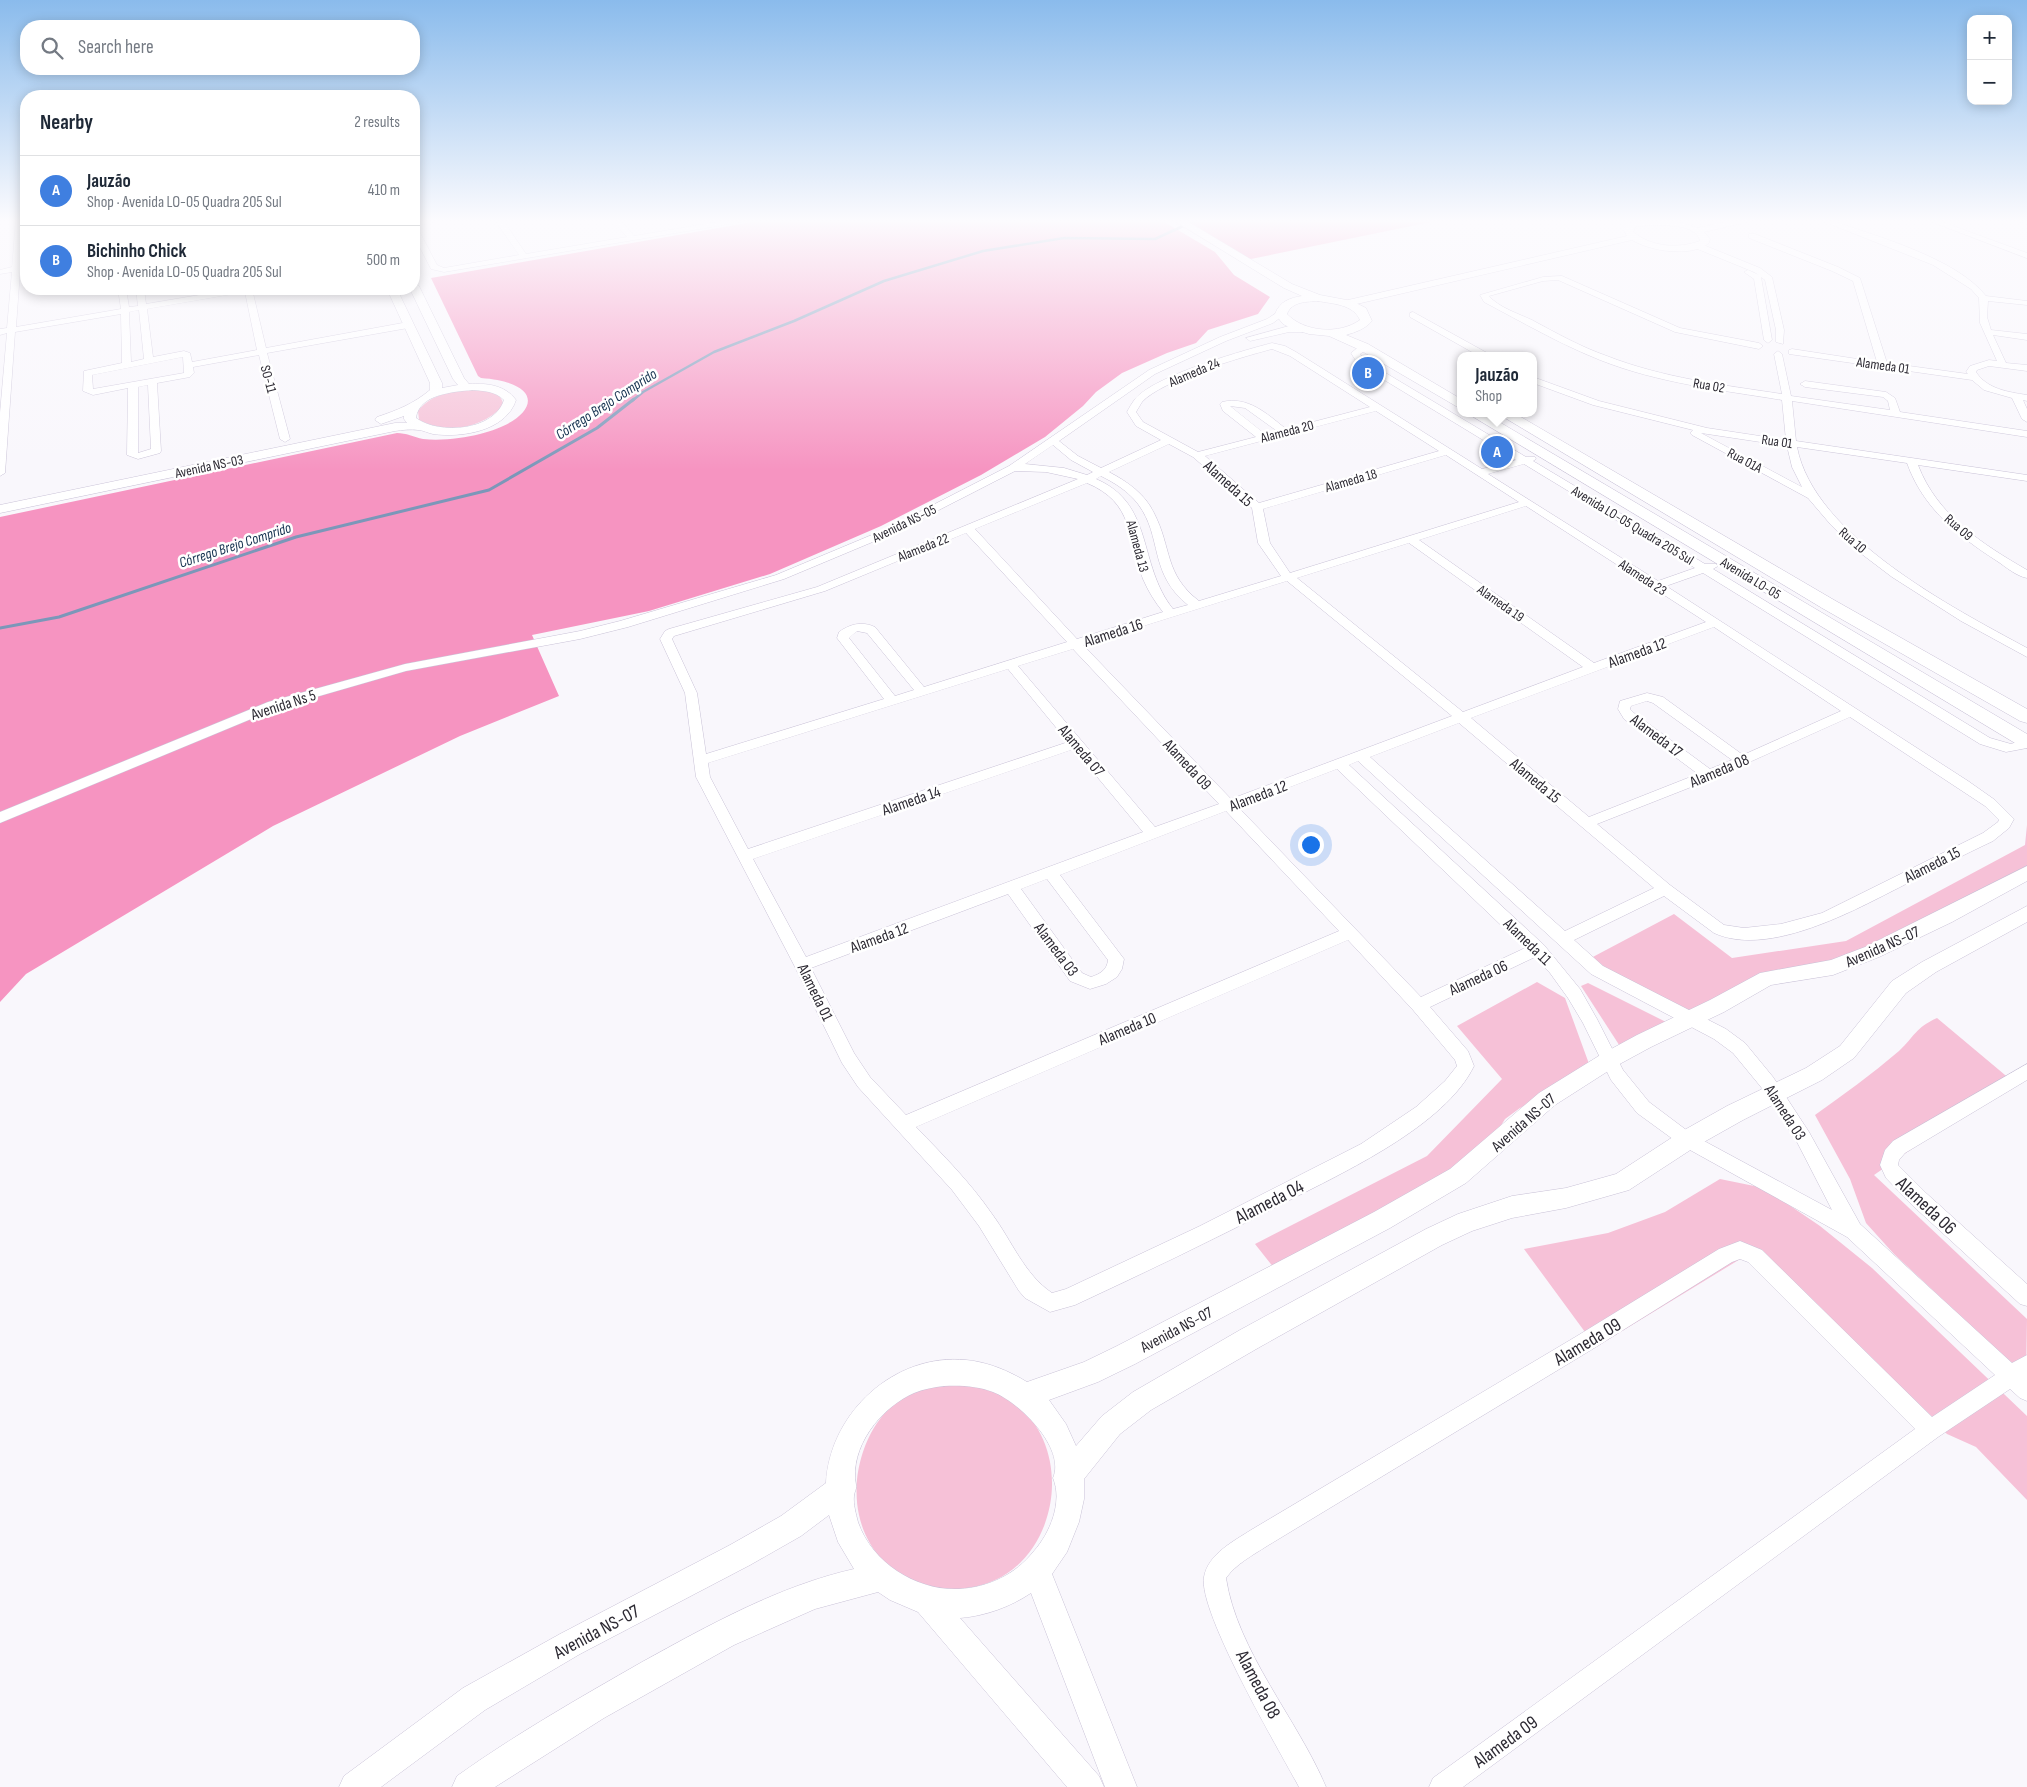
<!DOCTYPE html>
<html lang="en">
<head>
<meta charset="utf-8">
<style>
	body { margin:0; font-family:"Sofia Sans Condensed",sans-serif; background:#f6f6f7; color:#1f2937 }
	.controls { position:absolute; right:15px; top:15px; display:grid; overflow:hidden; border-radius:10px; box-shadow:0 2px 12px #0003 }
	.controls button { width:45px; height:45px; display:grid; place-items:center; padding:0; border:0; border-bottom:1px solid #e0e1e3; background:#fff; color:#1f2937; font:25px sans-serif }
	.you { position:absolute; left:1310px; top:844px; width:18px; height:18px; margin:-12px; border:4px solid #fff; border-radius:50%; background:#1a73e8; box-shadow:0 0 0 8px #1a73e833 }
	.badge { display:grid; place-items:center; width:32px; height:32px; border-radius:50%; background:#b45309; color:#fff; font-size:16px; font-weight:700 }
	.pin { position:absolute; translate:-50% -50%; border:2px solid #fff; box-shadow:0 1px 5px #0006 }
	.popup { position:absolute; left:1457px; top:352px; width:80px; height:65px; box-sizing:border-box; display:grid; place-content:center; border-radius:10px; background:#fff; filter:drop-shadow(0 1px 4px #0005); font-size:16px; white-space:nowrap; color:#747a83 }
	.popup b { font-size:19px; color:#1f2937 }
	.popup::after { content:''; position:absolute; left:50%; top:100%; margin-left:-10px; border:10px solid transparent; border-top-color:#fff }
	.list { margin:0; padding:0; list-style:none }
	h2 { display:flex; justify-content:space-between; align-items:center; height:65px; margin:0; padding:0 20px; font-size:21px }
	h2 small { font-size:16px; font-weight:400; color:#747a83 }
	.list li { display:grid; grid-template-columns:32px 1fr auto; gap:15px; align-items:center; box-sizing:border-box; height:70px; padding:0 20px; border-top:1px solid #e0e1e3 }
	.list b { display:block; font-size:19px; white-space:nowrap }
	.list p { margin:0; font-size:16px; white-space:nowrap; color:#747a83 }
	.list em { font-size:16px; font-style:normal; color:#747a83 }
	.icon { flex:none; width:28px; height:28px; fill:none; stroke:currentColor; stroke-width:2; stroke-linecap:round; stroke-linejoin:round }
	.map { position:relative; flex:none; width:2027px; height:1787px; overflow:hidden }
	.search { position:absolute; background:#fff; box-shadow:0 2px 12px #0003; left:20px; top:20px; width:400px; height:55px; display:flex; align-items:center; gap:12px; box-sizing:border-box; padding:0 18px; border-radius:20px; color:#747a83; font-size:19px }
	.panel { position:absolute; background:#fff; box-shadow:0 2px 12px #0003; left:20px; top:90px; width:400px; height:205px; border-radius:20px }
	.map>svg:first-child { display:block }
	.green { fill:#f6c1d7 }
	.forest { fill:#f694c1 }
	.lines { fill:none; stroke-linecap:round; stroke-linejoin:round }
	.stream-far1 { stroke:#7b97b9; stroke-width:2.5 }
	.stream { stroke:#7b97b9; stroke-width:3 }
	.minor-casing { stroke:#c9c2d7; stroke-width:1 }
	.tertiary-casing { stroke:#c9c2d7; stroke-width:1 }
	.secondary-casing { stroke:#c9c2d7; stroke-width:1 }
	.minor { fill:#fff; fill-rule:evenodd }
	.tertiary { fill:#fff; fill-rule:evenodd }
	.secondary { fill:#fff; fill-rule:evenodd }
	.labels { text-anchor:middle; stroke-width:5; stroke-linejoin:round; paint-order:stroke }
	.far-street-label { font-size:14px; fill:#2d2a33; stroke:#fff }
	.far-water-label { font-size:15px; font-style:italic; fill:#14314f; stroke:#fff }
	.street-label { font-size:16px; fill:#2d2a33; stroke:#fff }
	.near-street-label { font-size:19px; fill:#2d2a33; stroke:#fff }
</style>
</head>
<body>
<div class="map">
<svg width="2027" height="1787" viewBox="0 0 2027 1787">
	<rect width="100%" height="100%" fill="#f9f7fc"/>
	<!-- green -->
	<g class="green">
		<path d="M475 390C486 391 504 392 503 406 481 429 447 434 419 420L418 411C432 393 454 391 475 390Z"/>
		<polygon points="2027,825 2027,877 1888,949 1775,978 1714,1007 1688,1010 1589,959 1674,914 1732,958 1846,941 2025,845"/>
		<polygon points="1537,982 1565,998 1592,1072 1520,1108 1505,1119 1480,1159 1282,1278 1255,1244 1427,1156 1502,1079 1457,1026"/>
		<polygon points="1588,983 1674,1026 1625,1054 1581,986"/>
		<path d="M1937 1018 2011 1080 1874 1175 2027 1319 2026 1377 1894 1254 1866 1223 1850 1179 1815 1115C1843 1095 1872 1074 1899 1051 1915 1036 1915 1028 1937 1018Z"/>
		<polygon points="1720,1179 1764,1188 1820,1226 1872,1268 2027,1416 2027,1500 1976,1447 1947,1434 1755,1250 1596,1347 1524,1249 1608,1233 1665,1212"/>
		<path d="M976 1384C987 1389 1001 1392 1010 1399 1083 1450 1056 1578 967 1588 960 1589 951 1592 944 1591 936 1590 927 1585 919 1583 888 1573 866 1547 859 1515 848 1465 875 1397 930 1386 945 1383 961 1384 976 1384Z"/>
	</g>
	<!-- forest -->
	<g class="forest">
		<path d="M764 220H1161L1215 252 1234 275 1270 297 1258 314 1208 330 1196 343 1167 353 1122 373 1096 392 1083 406 1045 437 981 475 881 526 770 574 649 611 532 635 559 696 460 736 273 826 26 974 0 1002V517L397 433C406 433 414 437 423 439 442 441 463 438 480 434 537 420 550 383 481 378L478 376 431 278Z"/>
		<polygon points="1171,220 1441,220 1241,261"/>
	</g>
	<g class="lines">
		<!-- stream-far1 -->
		<polyline class="stream-far1" points="632,401 643,392 714,352 794,321 884,281 983,251 1064,238 1155,239 1196,220"/>
		<!-- stream -->
		<polyline class="stream" points="0,628 59,617 296,537 489,490 597,428 634,399"/>
		<defs>
			<g id="minor">
				<path d="M16 220H24L20 266 26 265V269L20 271 16 327 121 309 118 289H126L129 307 138 306 136 289H144L146 304 235 289H252L266 348 408 322 412 325 408 328 267 353 290 439 285 442 280 439 259 355 193 367 194 373 190 377 157 383 161 451 160 453 138 459 127 455 128 388 93 395 83 391 84 371 122 363 121 314 15 332 5 473 0 476V413L7 333 0 335V329L7 328 12 272 0 274V270L12 267ZM245 292 257 350 192 362 190 353 184 351 153 357 147 309ZM139 310 144 359 131 362 129 312ZM183 357 184 373 93 389 92 375ZM148 385 151 449 138 453V387Z"/>
				<polygon points="427,220 444,220 414,226 414,222"/>
				<polygon points="495,220 503,220 526,254 627,237 612,220 620,220 634,236 729,220 745,220 741,222 444,272 431,269 414,236 414,227 418,229 437,265 444,268 519,255"/>
				<polygon points="1625,220 1635,220 1642,224 1638,226"/>
				<path d="M1820 220H1830C1876 236 1956 258 1986 296L2027 301V305L1988 301 1987 317 1991 330 2027 334V340L1993 335 2006 363 2027 365V371L1989 366 1977 370 1976 372C1987 389 2008 392 2027 395V401L2023 400 2027 409V422L2022 419 2012 398 1984 390 1972 380 1789 354V350L1792 349 1877 362 1853 281 1832 271 1749 238V234H1755L1838 267 1860 278 1887 363 1968 374 1966 372 1970 366 1989 360 1997 361 1980 323 1979 298 1971 289 1933 265Z"/>
				<polygon points="1927,220 1937,220 2027,253 2027,258"/>
				<polygon points="2016,220 2027,220 2027,224"/>
				<polygon points="1695,244 1701,244 1760,268 1772,277 1784,330 1783,344 1776,342 1776,330 1765,280 1761,277 1772,340 1768,343 1764,340 1754,279 1744,272 1748,270 1759,275 1754,272 1695,248"/>
				<path d="M1562 276 1680 328 1759 343 1763 346 1759 349 1675 332 1558 280 1543 281 1489 296C1498 307 1519 314 1532 320 1556 333 1581 347 1607 356 1663 378 1723 385 1782 394L1774 354 1778 351 1782 354 1791 396 1890 410 1888 401 1883 397 1805 387 1800 384 1805 381 1886 392 1895 398 1900 412 2027 431V437L1792 401 1796 441 2027 475V481L1918 465C1937 515 1982 544 2027 570V578C2016 576 2006 567 1997 561 1958 536 1923 508 1907 463L1797 447C1814 536 1953 608 2027 648V657L1961 621 1892 577 1859 552 1831 525 1808 498 1692 435 1690 433 1693 430 1593 405 1533 383V377L1599 401 1707 428 1786 440 1782 400C1721 390 1658 383 1600 360 1560 344 1522 322 1484 302L1480 295 1543 277ZM1701 433 1787 446 1792 467 1802 487Z"/>
				<path d="M1278 312 1285 314 1273 323 1226 341 1155 374 1059 441 1078 456 1101 468 1161 440 1136 426 1127 412C1129 408 1132 403 1135 399 1154 376 1241 351 1272 343L1285 346 1296 352 1482 469 1516 460 1358 364 1351 353 1361 345H1367V349L1360 354 1364 360 1526 457H1535L1536 459 1533 461 1705 564H1716L1718 566 1713 569 1990 738 2011 744 2027 738V748L2006 752 1980 744 1703 573 1666 586 1968 781 1995 800 2014 819 2009 828 1993 841C1963 855 1934 870 1904 885 1855 910 1769 958 1714 933L1664 896 1574 940 1603 966 1726 1029 1745 1043 1773 1077 1809 1132 1860 1224 2012 1363 2027 1355V1401L2020 1398 2010 1389 1938 1437 1463 1787H1429L1433 1778 1915 1429 1748 1262 1740 1259 1732 1262 1591 1350 1267 1546C1253 1555 1236 1564 1226 1578 1237 1651 1298 1720 1326 1787H1299C1279 1750 1198 1612 1204 1577 1208 1554 1234 1541 1251 1530L1577 1336 1719 1249 1740 1241 1762 1250 1932 1417 1995 1375 1847 1237 1681 1145 1637 1113 1611 1080 1583 1023 1568 998 1550 973 1535 957 1430 1007 1468 1051 1474 1066C1445 1126 1344 1172 1286 1202 1217 1238 1146 1272 1075 1305L1050 1312 1025 1298 1019 1291 979 1226 952 1190 858 1087 842 1063 794 965 696 777 685 693 660 639 665 631 669 629 817 587 1078 479 1046 472 1015 471 894 533 784 579 628 627 580 639 406 671 278 708 0 823V812L268 702 405 664 580 631 620 621 776 575 886 529 1009 466 1149 370 1220 337 1267 319ZM1272 349 1290 356 1370 407 1286 429C1266 413 1248 396 1222 402L1220 404 1223 411 1256 437 1198 452 1143 422 1136 412C1138 409 1140 405 1142 402 1162 380 1242 357 1272 349ZM1230 406 1245 408 1277 431 1265 434ZM1376 411 1439 451 1259 503 1205 456ZM1169 444 1193 457 1252 508 1258 543 1281 576 1199 601C1164 574 1172 548 1154 513 1145 494 1128 482 1109 472ZM1053 445 1071 460 1093 472 1087 475 1064 468 1025 464ZM1446 455 1519 502 1290 573 1270 543 1263 509ZM1524 464 1695 568 1658 581 1488 474ZM1101 476C1115 483 1128 491 1138 504 1163 537 1148 573 1188 605L1173 609C1137 564 1155 504 1096 479ZM1087 483C1135 503 1127 538 1143 579 1148 591 1155 602 1163 612L1077 639 975 529ZM1526 506 1706 622 1594 663 1419 540ZM966 533 1067 642 924 687 875 627C862 621 850 624 839 632L837 638 884 699 706 754 697 693 672 639 674 636 825 591ZM1409 543 1583 667 1463 712 1297 578ZM1287 581 1452 716 1231 799 1083 645ZM1714 627 1841 711 1743 755 1663 697 1647 693 1620 701 1618 709 1624 719 1698 774 1589 817 1471 718ZM857 631 867 633 914 690 895 696 849 638ZM1073 649 1219 804 1155 827 1018 666ZM1008 669 1068 742 748 849 710 777 708 763ZM1647 701 1653 703 1732 760 1710 769 1634 713 1630 709 1631 706ZM1850 717 1985 806 1999 820 1998 822 1983 833 1822 913 1781 924 1744 928 1724 925 1670 885 1597 824 1714 778ZM1459 723 1654 888 1565 931 1370 757ZM1074 749 1143 832 806 957 753 859ZM1358 761 1591 974 1714 1039 1733 1053 1761 1087 1797 1142 1832 1210 1693 1135 1649 1102 1623 1070 1597 1019 1580 989 1544 945 1349 765ZM1337 769 1525 948 1421 997 1238 807ZM1226 811 1339 931 906 1115 870 1077 854 1053 811 968 1008 894 1070 981 1090 989 1106 984 1117 977 1122 969 1124 959 1060 875ZM1047 879 1108 960C1107 970 1100 974 1091 977L1082 973 1021 889ZM1348 940 1413 1010 1455 1060 1457 1066 1445 1081 1416 1107 1361 1144 1200 1226 1066 1289 1052 1293C1024 1274 1012 1241 992 1214 970 1182 943 1155 916 1127Z"/>
				<polygon points="1413,312 1489,354 1490,356 1479,356 1410,317 1410,313"/>
				<polygon points="1289,326 1303,326 1307,329 1303,332 1289,332 1250,341 1246,338"/>
				<polygon points="2027,1064 2027,1080 1905,1153 1899,1160 1898,1165 1926,1193 2027,1284 2027,1306 2020,1304 1912,1205 1886,1178 1880,1165 1885,1150 1893,1141"/>
			</g>
			<g id="tertiary">
				<path d="M1647 220H1672L1698 228 1733 220H1749L1747 222 1704 232 1710 239 1709 243C1691 258 1650 251 1632 240L1348 306 1343 303 1348 300 1627 236 1623 229 1629 223ZM1650 225C1664 225 1697 224 1700 241 1677 249 1652 247 1633 232L1635 227Z"/>
				<path d="M414 283 419 286 464 378 469 384C487 383 505 385 516 400 506 431 462 438 433 434 428 433 423 430 418 430 411 429 402 430 395 431L0 513V505L395 423H407L404 419V416L381 424 375 420 377 417C398 410 413 404 430 390V383L387 289H397L442 383V388L458 385 453 379 410 289H414ZM472 390C484 391 495 391 504 400 494 431 439 435 416 418 419 394 453 392 472 390Z"/>
				<path d="M2027 866V881L1952 922 1879 957 1833 975 1771 985 1724 1012 1651 1047 1616 1066 1555 1105 1466 1183 1390 1228 1135 1364 1098 1382 1049 1400 1066 1424 1076 1446 1102 1416 1133 1392 1240 1330 1426 1229 1458 1214 1512 1196 1566 1188 1616 1174 1679 1133 1727 1106 1806 1068 1840 1046 1892 981 1922 962 2027 906V922L1936 972 1906 993 1854 1058 1822 1080 1743 1120 1695 1147 1629 1190 1566 1208 1512 1218 1472 1231 1442 1245 1258 1348 1151 1410 1120 1434 1084 1479V1499L1079 1522 1067 1552 1052 1574 1137 1787H1105L1031 1593C1010 1607 985 1616 960 1618L1099 1776 1104 1787H1067L918 1612 890 1600 878 1592 815 1609 734 1645 604 1718 495 1787H452L457 1776C516 1734 579 1698 642 1662 709 1625 779 1586 854 1569L838 1542 829 1515 801 1536 750 1565 580 1654 485 1710 381 1787H339L344 1776 463 1688 560 1634 730 1545 781 1516 826 1483C830 1412 895 1353 966 1360 988 1362 1009 1371 1027 1382L1084 1362 1117 1346 1374 1212 1450 1169 1539 1093 1602 1054 1637 1035 1710 1000 1760 973 1831 960 1865 947ZM944 1386C960 1385 978 1386 993 1392 1019 1402 1066 1448 1053 1478 1063 1502 1050 1533 1034 1551 1015 1575 989 1587 959 1589 917 1591 872 1563 858 1522 856 1514 853 1504 854 1496 854 1492 857 1489 856 1485 849 1448 880 1408 914 1393 924 1389 934 1387 944 1386Z"/>
			</g>
			<g id="secondary">
				<path d="M1173 220H1185L1292 284 1320 295 1352 301 1366 308 1372 321C1365 329 1356 332 1346 335L1368 344 1461 399V409L1360 350 1329 336 1309 334 1293 329 1283 324 1275 314C1280 301 1290 298 1302 296L1284 288ZM1318 301C1333 304 1353 304 1360 320 1339 335 1304 332 1287 314 1292 301 1307 302 1318 301Z"/>
				<polygon points="1467,413 1484,413 2027,734 2027,748 2020,746"/>
				<polygon points="1497,413 1514,413 1834,600 2027,709 2027,723 2020,721 1822,608"/>
			</g>
		</defs>
		<!-- minor casing -->
		<use href="#minor" class="minor-casing"/>
		<!-- tertiary casing -->
		<use href="#tertiary" class="tertiary-casing"/>
		<!-- secondary casing -->
		<use href="#secondary" class="secondary-casing"/>
		<!-- minor -->
		<use href="#minor" class="minor"/>
		<!-- tertiary -->
		<use href="#tertiary" class="tertiary"/>
		<!-- secondary -->
		<use href="#secondary" class="secondary"/>
	</g>
	<!-- sky -->
	<linearGradient id="sky" x2="0" y2="1"><stop stop-color="#8abbec"/><stop offset="0.47" stop-color="#fcfbfe"/><stop offset="1" stop-color="#fcfbfe" stop-opacity="0"/></linearGradient>
	<rect width="2027" height="470" fill="url(#sky)"/>
	<g class="labels">
		<!-- far-street labels -->
		<g class="far-street-label">
			<text transform="translate(1883 365) rotate(8)" y="5">Alameda 01</text>
			<text transform="translate(1194 372) rotate(-23)" y="5">Alameda 24</text>
			<text transform="translate(269 379) rotate(75)" y="5">SO-11</text>
			<text transform="translate(1709 385) rotate(10)" y="5">Rua 02</text>
			<text transform="translate(1287 431) rotate(-15)" y="5">Alameda 20</text>
			<text transform="translate(1777 441) rotate(8)" y="5">Rua 01</text>
			<text transform="translate(1745 460) rotate(28)" y="5">Rua 01A</text>
			<text transform="translate(209 466) rotate(-12)" y="5">Avenida NS-03</text>
			<text transform="translate(1351 480) rotate(-16)" y="5">Alameda 18</text>
			<text transform="translate(904 523) rotate(-26)" y="5">Avenida NS-05</text>
			<text transform="translate(1633 525) rotate(31)" y="5">Avenida LO-05 Quadra 205 Sul</text>
			<text transform="translate(1959 527) rotate(41)" y="5">Rua 09</text>
			<text transform="translate(1853 540) rotate(41)" y="5">Rua 10</text>
			<text transform="translate(1138 546) rotate(75)" y="5">Alameda 13</text>
			<text transform="translate(923 547) rotate(-22)" y="5">Alameda 22</text>
			<text transform="translate(1643 577) rotate(33)" y="5">Alameda 23</text>
			<text transform="translate(1751 578) rotate(31)" y="5">Avenida LO-05</text>
			<text transform="translate(1501 603) rotate(35)" y="5">Alameda 19</text>
		</g>
		<!-- far-water labels -->
		<g class="far-water-label">
			<text transform="translate(606 404) rotate(-33)" y="5">Córrego Brejo Comprido</text>
			<text transform="translate(235 545) rotate(-18)" y="5">Córrego Brejo Comprido</text>
		</g>
		<!-- street labels -->
		<g class="street-label">
			<text transform="translate(1229 483) rotate(42)" y="6">Alameda 15</text>
			<text transform="translate(1113 632) rotate(-18)" y="6">Alameda 16</text>
			<text transform="translate(1637 652) rotate(-20)" y="6">Alameda 12</text>
			<text transform="translate(283 704) rotate(-18)" y="6">Avenida Ns 5</text>
			<text transform="translate(1657 735) rotate(37)" y="6">Alameda 17</text>
			<text transform="translate(1082 750) rotate(50)" y="6">Alameda 07</text>
			<text transform="translate(1188 764) rotate(47)" y="6">Alameda 09</text>
			<text transform="translate(1719 770) rotate(-23)" y="6">Alameda 08</text>
			<text transform="translate(1536 780) rotate(40)" y="6">Alameda 15</text>
			<text transform="translate(1258 795) rotate(-21)" y="6">Alameda 12</text>
			<text transform="translate(911 800) rotate(-19)" y="6">Alameda 14</text>
			<text transform="translate(1932 864) rotate(-27)" y="6">Alameda 15</text>
			<text transform="translate(879 937) rotate(-20)" y="6">Alameda 12</text>
			<text transform="translate(1528 941) rotate(44)" y="6">Alameda 11</text>
			<text transform="translate(1882 946) rotate(-24)" y="6">Avenida NS-07</text>
			<text transform="translate(1057 949) rotate(53)" y="6">Alameda 03</text>
			<text transform="translate(1478 977) rotate(-25)" y="6">Alameda 06</text>
			<text transform="translate(816 992) rotate(64)" y="6">Alameda 01</text>
			<text transform="translate(1127 1028) rotate(-23)" y="6">Alameda 10</text>
			<text transform="translate(1786 1112) rotate(57)" y="6">Alameda 03</text>
			<text transform="translate(1523 1122) rotate(-41)" y="6">Avenida NS-07</text>
			<text transform="translate(1176 1329) rotate(-28)" y="6">Avenida NS-07</text>
		</g>
		<!-- near-street labels -->
		<g class="near-street-label">
			<text transform="translate(1269 1201) rotate(-27)" y="7">Alameda 04</text>
			<text transform="translate(1927 1205) rotate(43)" y="7">Alameda 06</text>
			<text transform="translate(1587 1341) rotate(-31)" y="7">Alameda 09</text>
			<text transform="translate(596 1631) rotate(-28)" y="7">Avenida NS-07</text>
			<text transform="translate(1259 1684) rotate(62)" y="7">Alameda 08</text>
			<text transform="translate(1505 1741) rotate(-36)" y="7">Alameda 09</text>
		</g>
	</g>
</svg>
<div class="controls">
<button>+</button>
<button>−</button>
</div>
<div class="you"></div>
<div class="pin badge" style="left:1497px;top:452px;background:#3f7fe0">A</div>
<div class="popup"><b>Jauzão</b>Shop</div>
<div class="pin badge" style="left:1368px;top:373px;background:#3f7fe0">B</div>
<div class="search"><svg class="icon" aria-label="search" viewBox="0 0 24 24"><circle cx="10" cy="10" r="6"/><path d="M15 15l6 6"/></svg>Search here</div>
<section class="panel">
<h2>Nearby<small>2 results</small></h2>
<ul class="list">
<li><span class="badge" style="background:#3f7fe0">A</span><div><b>Jauzão</b><p>Shop · Avenida LO-05 Quadra 205 Sul</p></div><em>410 m</em></li>
<li><span class="badge" style="background:#3f7fe0">B</span><div><b>Bichinho Chick</b><p>Shop · Avenida LO-05 Quadra 205 Sul</p></div><em>500 m</em></li>
</ul>
</section>
</div>
</body>
</html>
